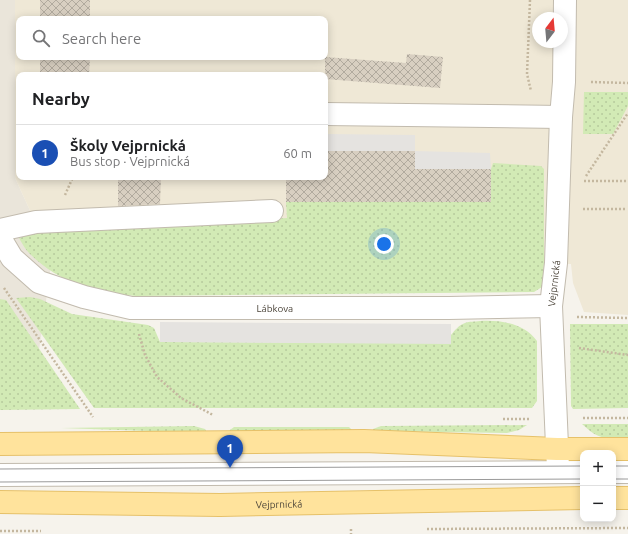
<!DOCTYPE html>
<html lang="en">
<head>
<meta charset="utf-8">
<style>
	body { margin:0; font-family:Ubuntu,sans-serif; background:#f6f6f6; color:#202124 }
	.controls { position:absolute; right:12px; bottom:12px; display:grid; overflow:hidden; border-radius:8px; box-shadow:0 2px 10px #0003 }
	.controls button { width:36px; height:36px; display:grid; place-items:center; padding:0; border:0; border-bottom:1px solid #e0e0e0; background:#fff; color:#202124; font:20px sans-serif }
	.compass { position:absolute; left:532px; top:12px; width:36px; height:36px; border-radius:50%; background:#fff; box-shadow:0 2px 10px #0003; rotate:16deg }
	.you { position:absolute; left:384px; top:244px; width:14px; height:14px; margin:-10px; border:3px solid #fff; border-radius:50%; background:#1a73e8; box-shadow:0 0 0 6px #1a73e833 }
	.badge { display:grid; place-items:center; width:26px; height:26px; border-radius:50%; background:#fc3f1d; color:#fff; font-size:13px; font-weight:700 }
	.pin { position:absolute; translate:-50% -33px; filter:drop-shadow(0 1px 2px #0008) }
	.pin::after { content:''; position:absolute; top:21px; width:14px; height:12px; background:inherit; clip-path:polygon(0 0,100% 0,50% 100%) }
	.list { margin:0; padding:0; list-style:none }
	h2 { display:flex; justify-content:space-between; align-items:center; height:52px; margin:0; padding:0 16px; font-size:17px }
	h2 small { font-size:13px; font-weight:400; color:#757577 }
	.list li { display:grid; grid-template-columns:26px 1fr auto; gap:12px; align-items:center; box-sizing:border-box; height:56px; padding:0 16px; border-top:1px solid #e0e0e0 }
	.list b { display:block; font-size:15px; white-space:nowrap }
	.list p { margin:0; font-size:13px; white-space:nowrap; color:#757577 }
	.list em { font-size:13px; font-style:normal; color:#757577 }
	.icon { flex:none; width:22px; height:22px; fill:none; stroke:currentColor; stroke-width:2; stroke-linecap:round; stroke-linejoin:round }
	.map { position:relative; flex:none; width:628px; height:534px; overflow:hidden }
	.search { position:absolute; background:#fff; box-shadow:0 2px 10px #0003; left:16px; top:16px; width:312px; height:44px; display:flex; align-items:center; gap:10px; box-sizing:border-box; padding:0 14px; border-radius:8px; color:#757577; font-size:15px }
	.panel { position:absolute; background:#fff; box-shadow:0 2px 10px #0003; left:16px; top:72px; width:312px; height:108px; border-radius:8px }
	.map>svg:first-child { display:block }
	.residential { fill:#eae5da }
	.education { fill:#efe8d6; fill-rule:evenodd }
	.grass { fill:url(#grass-dots) }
	.parking { fill:#e5e3e0 }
	.building { fill:url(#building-cross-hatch) }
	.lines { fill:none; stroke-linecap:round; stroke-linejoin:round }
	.minor-casing { stroke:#c2bbae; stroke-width:24 }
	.major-casing { stroke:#e6c16a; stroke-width:24 }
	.path { stroke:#c4b79f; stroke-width:2.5; stroke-dasharray:2 2; stroke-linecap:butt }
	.minor { stroke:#fff; stroke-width:22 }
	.major { stroke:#ffe39c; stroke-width:22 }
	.tram { stroke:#9a9a9a; stroke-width:1 }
	.labels { text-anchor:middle; stroke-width:3; stroke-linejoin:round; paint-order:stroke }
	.street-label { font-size:10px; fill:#4b4439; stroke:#fff }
</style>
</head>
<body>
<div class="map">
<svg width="628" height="534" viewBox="0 0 628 534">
	<defs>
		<pattern id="grass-dots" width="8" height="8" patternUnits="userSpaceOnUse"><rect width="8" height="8" fill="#d2eab5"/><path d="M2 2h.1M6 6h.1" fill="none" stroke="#b6ca9c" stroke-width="1.8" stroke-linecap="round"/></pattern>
		<pattern id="building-cross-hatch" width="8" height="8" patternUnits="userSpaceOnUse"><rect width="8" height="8" fill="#d8cfc1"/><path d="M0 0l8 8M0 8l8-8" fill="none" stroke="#b1aa9e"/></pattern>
	</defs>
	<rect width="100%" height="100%" fill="#f6f3ec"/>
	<!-- residential -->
	<polygon class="residential" points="0,0 15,0 15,178 52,258 31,407 0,410"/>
	<!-- education -->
	<path class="education" d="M15 0H628V315L584 312 573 283 571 264 544 263 52 258 15 178ZM538 18H562V42H538ZM19 19H325V57H19ZM19 75H325V177H19Z"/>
	<!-- grass -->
	<g class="grass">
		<polygon points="584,92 628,92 628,106 613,134 583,134"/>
		<path d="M493 163 541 166 544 169V263L542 287 534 292 136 296C95 293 59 283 29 253 25 249 22 243 19 238L40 232 287 218 286 202H491V169Z"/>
		<path d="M30 297 40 299 72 314 148 325 154 328 160 342 451 343V335C455 330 459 325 465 323 469 321 475 322 480 321 501 320 524 323 537 341V401L532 408H94L16 298Z"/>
		<polygon points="0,299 6,300 80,409 0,410"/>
		<polygon points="570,324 628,324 628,408 573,409 571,406"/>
		<path d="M582 424H628V438C605 439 599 440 582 424Z"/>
		<polygon points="527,425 519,430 507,433 373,431 373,429 381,426"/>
		<polygon points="194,426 205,429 207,433 61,428"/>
		<polygon points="234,427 349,427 352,430 229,433 230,430"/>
	</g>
	<!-- parking -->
	<g class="parking">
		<polygon points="325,134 415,135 415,151 490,153 491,169 415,169 415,151 325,151"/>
		<polygon points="160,322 451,324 451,344 160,342"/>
	</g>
	<!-- building -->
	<g class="building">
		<rect x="40" y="0" width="50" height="19"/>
		<polygon points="407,54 443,57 440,88 325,79 325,57 406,63"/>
		<polygon points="40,57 90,57 89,75 40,75"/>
		<polygon points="325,151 415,151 415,169 491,169 491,202 286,202 286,177 325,177"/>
		<polygon points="118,177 161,177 160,204 118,206"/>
	</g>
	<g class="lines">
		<defs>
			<g id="minor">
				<polyline points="325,114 561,117"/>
				<polyline points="0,230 36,222 272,211"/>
				<path id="s1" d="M0 238 12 258 39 282 84 297 131 308H449L551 306"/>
				<path id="s2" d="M558 469 551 306 556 263 561 117 564 82 565 0"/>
				<polyline points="613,472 628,472"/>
				<polyline points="0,475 583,472"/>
			</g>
			<g id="major">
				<polyline points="0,444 364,441 557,449 628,449"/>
				<polyline points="613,498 628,498"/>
				<path id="s3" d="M0 502 220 505 583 498"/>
			</g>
		</defs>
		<!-- minor casing -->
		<use href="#minor" class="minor-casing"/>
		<!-- major casing -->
		<use href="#major" class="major-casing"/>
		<!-- path -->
		<g class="path">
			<polyline points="530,0 527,74 531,91"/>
			<polyline points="591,82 628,83"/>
			<polyline points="586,176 628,113"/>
			<polyline points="584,181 628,181"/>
			<polyline points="65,195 73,177"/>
			<polyline points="583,209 627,209"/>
			<polyline points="4,288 93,417"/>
			<polyline points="577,317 628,318"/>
			<polyline points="139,334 145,355 157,377 181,398 213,415"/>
			<polyline points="579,348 628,355"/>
			<polyline points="583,418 628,418"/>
			<polyline points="503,419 530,419"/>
			<polyline points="351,529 351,534"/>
			<polyline points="427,529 628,528"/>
			<polyline points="0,531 41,531"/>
		</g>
		<!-- minor -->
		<use href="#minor" class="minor"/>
		<!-- major -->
		<use href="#major" class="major"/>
		<!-- tram -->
		<g class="tram">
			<polyline points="613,466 628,466"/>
			<polyline points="0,469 583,466"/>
			<polyline points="613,479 628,479"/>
			<polyline points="0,482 583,479"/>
		</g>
	</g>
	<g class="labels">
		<!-- street labels -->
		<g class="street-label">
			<text dy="4" stroke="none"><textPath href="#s2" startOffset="186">Vejprnická</textPath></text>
			<text dy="4" stroke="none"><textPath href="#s1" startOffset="299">Lábkova</textPath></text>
			<text dy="4" stroke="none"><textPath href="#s3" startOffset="279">Vejprnická</textPath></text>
		</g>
	</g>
</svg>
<div class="controls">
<button>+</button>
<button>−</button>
</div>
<svg class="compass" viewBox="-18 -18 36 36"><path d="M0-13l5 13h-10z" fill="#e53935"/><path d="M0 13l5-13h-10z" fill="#757577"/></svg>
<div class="you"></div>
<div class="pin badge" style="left:230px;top:468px;background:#1a4fb4">1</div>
<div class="search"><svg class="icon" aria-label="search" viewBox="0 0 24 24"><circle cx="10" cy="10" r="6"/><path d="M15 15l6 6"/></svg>Search here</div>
<section class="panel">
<h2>Nearby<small></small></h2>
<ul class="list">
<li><span class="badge" style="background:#1a4fb4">1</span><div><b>Školy Vejprnická</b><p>Bus stop · Vejprnická</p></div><em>60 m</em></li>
</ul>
</section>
</div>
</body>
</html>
